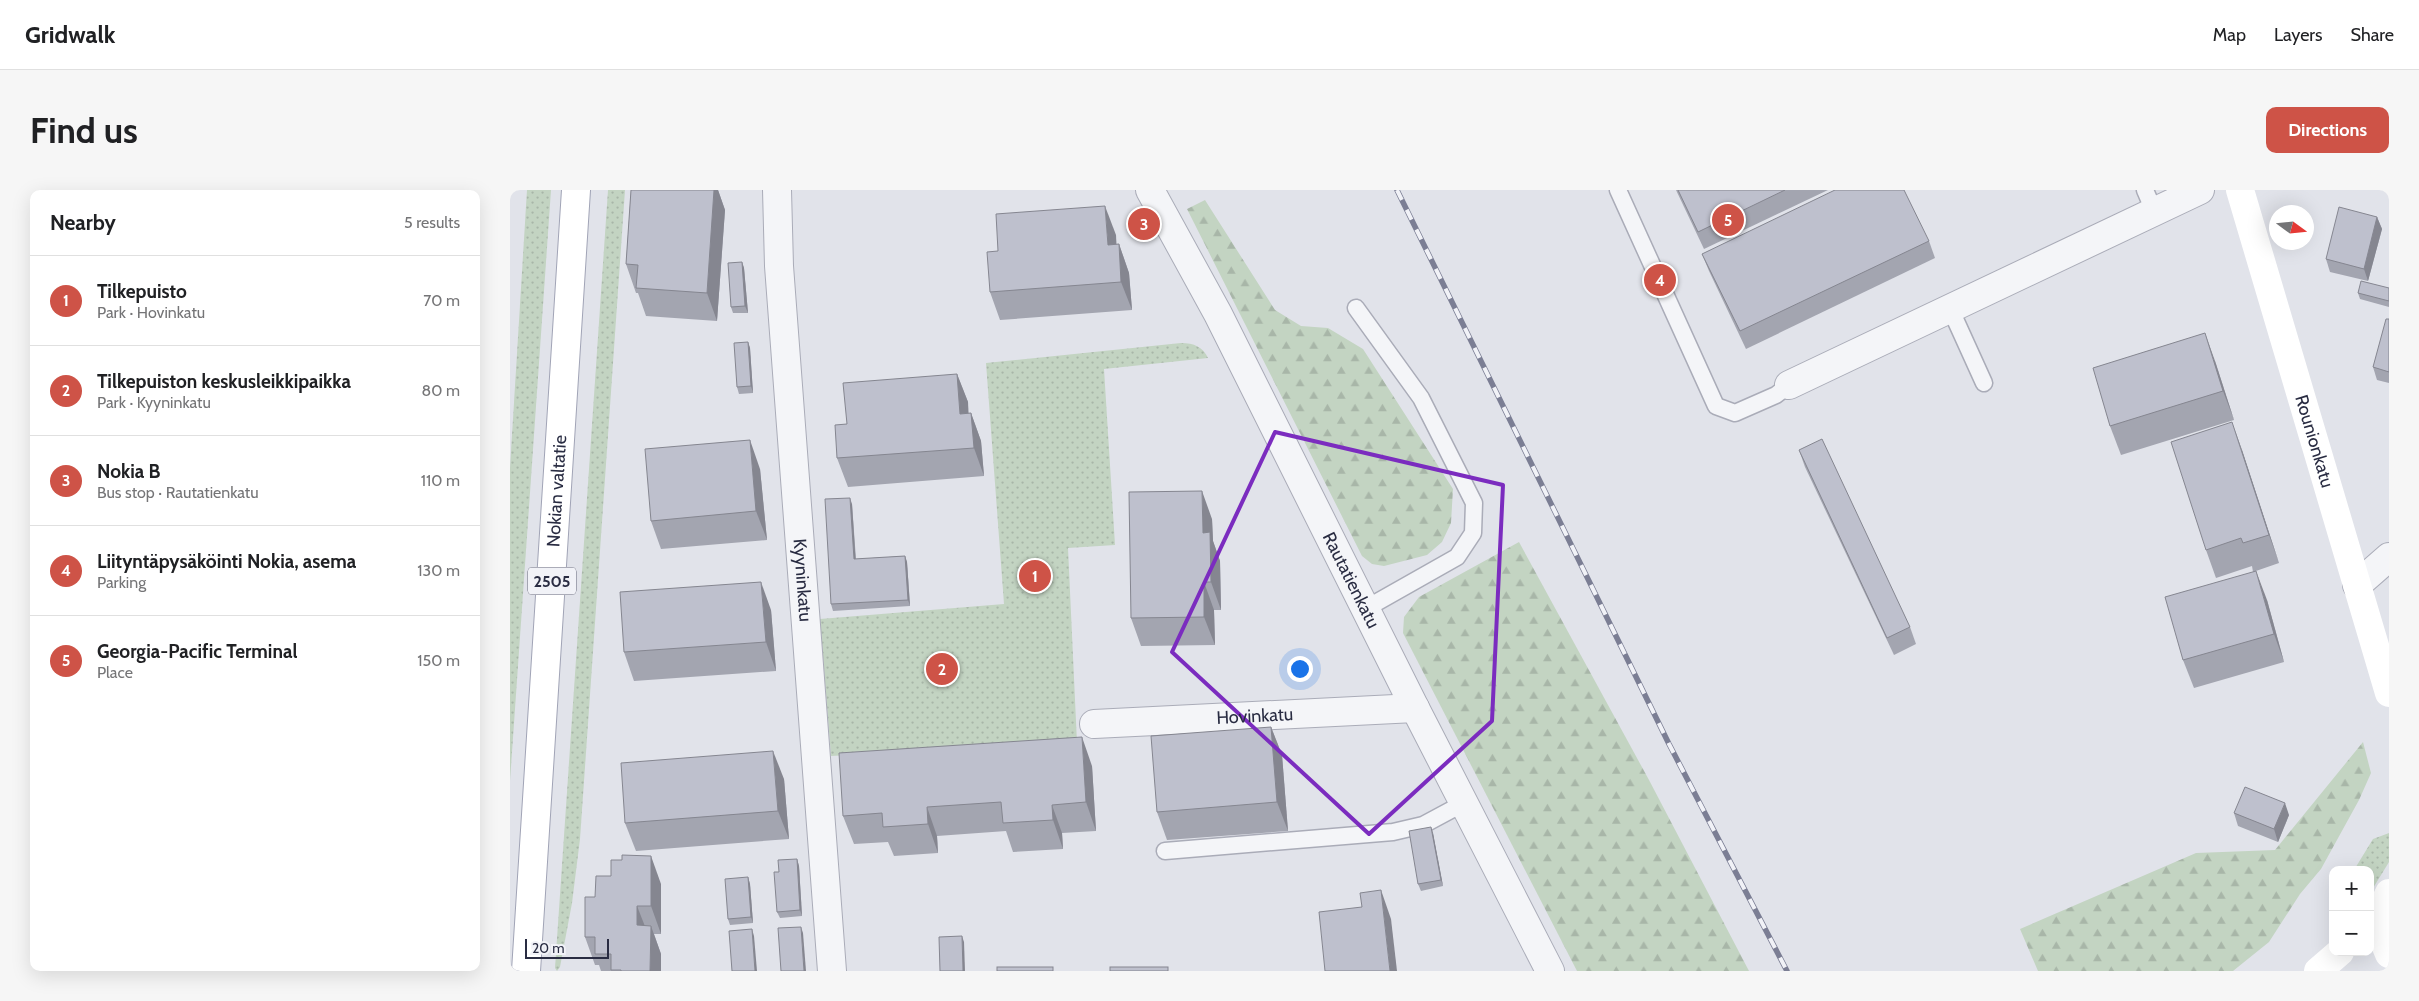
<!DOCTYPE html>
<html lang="en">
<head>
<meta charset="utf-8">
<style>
	body { margin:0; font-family:Cabin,sans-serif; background:#f6f6f6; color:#202124 }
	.controls { position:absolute; right:15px; bottom:15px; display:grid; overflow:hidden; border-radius:10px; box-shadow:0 5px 20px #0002 }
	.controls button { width:45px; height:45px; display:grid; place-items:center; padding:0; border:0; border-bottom:1px solid #e0e0e0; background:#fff; color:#202124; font:25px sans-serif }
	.compass { position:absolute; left:1759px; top:15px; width:45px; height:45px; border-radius:50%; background:#fff; box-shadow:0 5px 20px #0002; rotate:105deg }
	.scale { position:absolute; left:15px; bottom:12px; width:84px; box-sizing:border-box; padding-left:5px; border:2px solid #292c42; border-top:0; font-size:14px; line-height:18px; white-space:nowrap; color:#292c42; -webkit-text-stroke:4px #f1f2f7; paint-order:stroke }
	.you { position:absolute; left:789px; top:478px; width:18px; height:18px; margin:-12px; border:4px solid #fff; border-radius:50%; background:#1a73e8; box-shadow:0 0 0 8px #1a73e833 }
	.badge { display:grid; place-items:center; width:32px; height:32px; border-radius:50%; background:#ce5347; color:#fff; font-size:16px; font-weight:700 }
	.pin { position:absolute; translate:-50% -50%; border:2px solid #fff; box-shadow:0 1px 5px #0006 }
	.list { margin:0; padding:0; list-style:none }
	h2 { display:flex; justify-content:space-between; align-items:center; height:65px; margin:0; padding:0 20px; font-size:21px }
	h2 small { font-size:16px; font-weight:400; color:#757577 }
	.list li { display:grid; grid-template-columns:32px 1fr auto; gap:15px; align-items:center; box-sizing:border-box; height:90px; padding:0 20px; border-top:1px solid #e0e0e0 }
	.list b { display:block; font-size:19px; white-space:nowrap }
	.list p { margin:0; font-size:16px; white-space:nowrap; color:#757577 }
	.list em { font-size:16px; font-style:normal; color:#757577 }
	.map { position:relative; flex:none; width:1879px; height:781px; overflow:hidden; border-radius:10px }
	header { display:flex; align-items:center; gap:30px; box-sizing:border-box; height:70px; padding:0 25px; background:#fff; border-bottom:1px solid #e0e0e0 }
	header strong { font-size:24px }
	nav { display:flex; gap:28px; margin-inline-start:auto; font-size:18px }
	.intro { display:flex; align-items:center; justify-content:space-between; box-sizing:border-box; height:120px; padding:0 30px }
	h1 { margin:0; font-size:35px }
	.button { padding:12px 22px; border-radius:10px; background:#ce5347; color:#fff; font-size:18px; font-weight:700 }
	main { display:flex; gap:30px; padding:0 30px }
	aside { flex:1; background:#fff; border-radius:10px; box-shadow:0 5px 20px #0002 }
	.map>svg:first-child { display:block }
	.grass { fill:url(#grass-dots) }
	.forest { fill:url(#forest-firs) }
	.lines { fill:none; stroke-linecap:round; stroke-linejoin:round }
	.service-casing { stroke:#aaacb8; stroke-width:19 }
	.minor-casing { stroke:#aaacb8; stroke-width:30 }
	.tertiary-casing { stroke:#aaacb8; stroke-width:30 }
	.primary-casing { stroke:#a1a4b6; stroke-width:30 }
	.service { stroke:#f4f5f8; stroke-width:16 }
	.minor { stroke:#f4f5f8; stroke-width:28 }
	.tertiary { stroke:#f4f5f8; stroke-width:28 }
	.secondary { stroke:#fff; stroke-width:28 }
	.primary { stroke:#fff; stroke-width:28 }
	.rail-casing { stroke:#7b7e94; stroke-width:5.5 }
	.rail { stroke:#f1f2f7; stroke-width:4; stroke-dasharray:11; stroke-linecap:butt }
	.wall { fill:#a3a5b0 }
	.shaded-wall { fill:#858690 }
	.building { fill:#bec0cd; stroke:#858690 }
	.marked { fill:none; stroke:#7b2cbf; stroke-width:4; stroke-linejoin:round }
	.labels { text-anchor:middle; stroke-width:4; stroke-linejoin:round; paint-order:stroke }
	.shield { fill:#f1f2f7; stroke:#656778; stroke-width:1 }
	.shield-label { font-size:16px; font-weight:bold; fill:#292c42 }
	.street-label { font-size:18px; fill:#292c42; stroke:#f1f2f7 }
</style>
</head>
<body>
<header>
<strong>Gridwalk</strong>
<nav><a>Map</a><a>Layers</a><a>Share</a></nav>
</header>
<div class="intro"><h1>Find us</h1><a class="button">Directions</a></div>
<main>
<aside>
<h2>Nearby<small>5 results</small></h2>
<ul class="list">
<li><span class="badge">1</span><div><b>Tilkepuisto</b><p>Park · Hovinkatu</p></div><em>70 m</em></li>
<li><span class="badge">2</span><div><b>Tilkepuiston keskusleikkipaikka</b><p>Park · Kyyninkatu</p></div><em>80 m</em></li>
<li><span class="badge">3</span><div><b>Nokia B</b><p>Bus stop · Rautatienkatu</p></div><em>110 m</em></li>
<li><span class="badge">4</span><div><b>Liityntäpysäköinti Nokia, asema</b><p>Parking</p></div><em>130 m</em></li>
<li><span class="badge">5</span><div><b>Georgia-Pacific Terminal</b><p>Place</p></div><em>150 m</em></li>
</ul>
</aside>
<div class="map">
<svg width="1879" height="781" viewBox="0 0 1879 781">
	<defs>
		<pattern id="grass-dots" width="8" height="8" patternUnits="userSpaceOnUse" patternTransform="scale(1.25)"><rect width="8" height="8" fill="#c3d4c2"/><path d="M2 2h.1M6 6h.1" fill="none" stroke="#a8b6a8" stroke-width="1.8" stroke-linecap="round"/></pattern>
		<pattern id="forest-firs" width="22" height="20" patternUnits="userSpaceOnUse" patternTransform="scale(1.25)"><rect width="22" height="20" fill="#c3d4c2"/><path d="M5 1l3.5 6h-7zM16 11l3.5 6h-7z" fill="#a8b6a8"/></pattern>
	</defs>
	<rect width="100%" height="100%" fill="#e1e3ea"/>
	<!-- grass -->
	<g class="grass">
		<polygon points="17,0 41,0 0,591 0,278"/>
		<polygon points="98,0 115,0 70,649 62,713 50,777 47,781 45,778"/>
		<path d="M671 153C684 153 693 157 698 168L594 179 605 355 558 358 567 553 321 566 310 429 494 414 476 173Z"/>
		<polygon points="1879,643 1879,672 1860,703 1860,680 1844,680 1863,649"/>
	</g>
	<!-- forest -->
	<g class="forest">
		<polygon points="695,10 765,120 791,136 818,138 853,159 943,299 941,333 932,352 917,365 874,376 862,374 852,366 677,19"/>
		<polygon points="1009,352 1139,590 1239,781 1067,781 893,443 894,427 909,407"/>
		<polygon points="1853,552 1861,583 1849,610 1811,679 1790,704 1759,752 1723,781 1528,781 1510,739 1686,663 1765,660"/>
	</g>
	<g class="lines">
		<defs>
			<g id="service">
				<polyline points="1108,0 1206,216 1225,223 1266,205 1279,195"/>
				<polyline points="1635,0 1644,21"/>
				<polyline points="846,118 911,208 964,313 963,343 947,367 855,419"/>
				<polyline points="1440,118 1474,193"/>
				<polyline points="655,661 883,642 913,635 954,613"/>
			</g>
			<g id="minor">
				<path id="s1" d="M267 0 269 76 322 781"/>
				<polyline points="1279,195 1690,0"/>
				<polyline points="1847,395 1879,367"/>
				<path id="s2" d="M584 534 905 518"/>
			</g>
			<g id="tertiary">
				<path id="s3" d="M640 0 708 124 905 518 1040 781"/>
			</g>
			<g id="primary">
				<path id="s5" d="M16 781 66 0"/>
			</g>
		</defs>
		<!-- service casing -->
		<use href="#service" class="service-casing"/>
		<!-- minor casing -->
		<use href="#minor" class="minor-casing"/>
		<!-- tertiary casing -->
		<use href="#tertiary" class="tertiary-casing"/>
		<!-- primary casing -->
		<use href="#primary" class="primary-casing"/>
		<!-- service -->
		<use href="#service" class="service"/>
		<!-- minor -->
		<use href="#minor" class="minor"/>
		<!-- tertiary -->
		<use href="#tertiary" class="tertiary"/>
		<!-- secondary -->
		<g class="secondary">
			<path id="s4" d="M1730 0 1879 503"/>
			<path d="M1879 703C1868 723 1870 745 1879 764"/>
			<polyline points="1808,781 1830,762"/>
		</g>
		<!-- primary -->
		<use href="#primary" class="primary"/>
		<defs>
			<polyline id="rail" points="887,0 1159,554 1277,781"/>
		</defs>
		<!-- rail casing -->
		<use href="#rail" class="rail-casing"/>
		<!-- rail -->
		<use href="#rail" class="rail"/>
	</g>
	<!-- wall -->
	<g class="wall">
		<polygon points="121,0 208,0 215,20 207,131 136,126 128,103 126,103 116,74"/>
		<polygon points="1166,0 1318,0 1194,59"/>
		<polygon points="1867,27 1872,39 1858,91 1820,82 1816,69"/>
		<polygon points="606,45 606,54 609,54 619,83 622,120 490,130 480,102 488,61"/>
		<polygon points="1419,51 1425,68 1236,159 1199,81 1192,64"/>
		<polygon points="232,72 234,78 238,123 223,123 221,117"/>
		<polygon points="1879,98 1879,117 1850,109 1848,103"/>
		<polygon points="1879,129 1879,193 1867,190 1863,177"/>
		<polygon points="238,152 240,158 243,203 229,204 227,197"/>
		<polygon points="1705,171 1724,230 1611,265 1600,236"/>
		<polygon points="447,184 458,212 458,223 461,223 471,251 474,286 338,297 327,268 337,234"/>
		<polygon points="1289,260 1400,437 1406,454 1384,465 1295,277"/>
		<polygon points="1732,260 1769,373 1743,382 1742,376 1706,388 1696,360"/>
		<polygon points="250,279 257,350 151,359 141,331"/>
		<polygon points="342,314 346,369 395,366 397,372 400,416 323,421 321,414"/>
		<polygon points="702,329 703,351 710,371 711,420 704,420 705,455 631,456 621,428"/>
		<polygon points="1757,410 1774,472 1684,498 1673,470"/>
		<polygon points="261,420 266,481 124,491 114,462"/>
		<polygon points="761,537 772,565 778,641 657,650 647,622"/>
		<polygon points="582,576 586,641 552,643 553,659 503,662 496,641 427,646 428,663 384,666 378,652 344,654 333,626"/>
		<polygon points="274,589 279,649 126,661 115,633"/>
		<polygon points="1724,623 1779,625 1768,652 1728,636"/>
		<polygon points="923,643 933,696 911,701 908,694"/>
		<polygon points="287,669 289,676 292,726 270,728 267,722"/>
		<polygon points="101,686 151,694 151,744 144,744 151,764 151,781 91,781 89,775 85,775 75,747 85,707"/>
		<polygon points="238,687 240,694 243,733 220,735 218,729"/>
	</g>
	<!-- shaded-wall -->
	<g class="shaded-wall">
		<polygon points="204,0 208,0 215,20 207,131 197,103"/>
		<polygon points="595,16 606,45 608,84 598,55"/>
		<polygon points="1867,27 1872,39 1858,91 1854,79"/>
		<polygon points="609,54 619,83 622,120 611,92"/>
		<polygon points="232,72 234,78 238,123 235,116"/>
		<polygon points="1695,143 1705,171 1724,230 1713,201"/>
		<polygon points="238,152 240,158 243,203 241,196"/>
		<polygon points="447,184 458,212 460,252 450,224"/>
		<polygon points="461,223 471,251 474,286 464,258"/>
		<polygon points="1722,232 1732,260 1769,373 1759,345"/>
		<polygon points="240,250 250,279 257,350 246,321"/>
		<polygon points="692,301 702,329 703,351 710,371 711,420 701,392 693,343"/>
		<polygon points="340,308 342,314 346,376 344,369"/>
		<polygon points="395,366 397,372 400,416 398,410"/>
		<polygon points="1746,381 1757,410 1774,472 1764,444"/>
		<polygon points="251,392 261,420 266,481 256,452"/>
		<polygon points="694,392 704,420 705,455 694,427"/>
		<polygon points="761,537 772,565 778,641 767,612"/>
		<polygon points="572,547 582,576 586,641 576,612"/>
		<polygon points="263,561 274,589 279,649 268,621"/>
		<polygon points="1775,613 1779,625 1768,652 1764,639"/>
		<polygon points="542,615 552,643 553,659 543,630"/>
		<polygon points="417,617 427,646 428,663 418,634"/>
		<polygon points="921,637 923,643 933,696 931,690"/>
		<polygon points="141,666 151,694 151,744 141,716"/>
		<polygon points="287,669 289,676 292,726 290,720"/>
		<polygon points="238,687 240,694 243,733 241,727"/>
		<polygon points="871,700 881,729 887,781 880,781"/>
		<polygon points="127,716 138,744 127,735"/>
		<polygon points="141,736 151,764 151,781 140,781"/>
		<polygon points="291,737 293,743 296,781 294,781"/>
		<polygon points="242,739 244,746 247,781 245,781"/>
		<polygon points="452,746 454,752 455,781 453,781"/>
	</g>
	<!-- building -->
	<g class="building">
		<polygon points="121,0 204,0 197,103 126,98 128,75 116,74"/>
		<polygon points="1168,0 1275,0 1188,42"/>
		<polygon points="1325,0 1394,0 1419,51 1230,141 1192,64"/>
		<polygon points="595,16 598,55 609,54 611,92 480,102 477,62 488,61 486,24"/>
		<polygon points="1829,17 1867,27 1854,79 1816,69"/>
		<polygon points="232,72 235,116 221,117 218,73"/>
		<polygon points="1851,91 1879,98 1879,111 1848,103"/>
		<polygon points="1876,129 1879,129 1879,182 1863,177"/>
		<polygon points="1695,143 1713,201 1600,236 1583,178"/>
		<polygon points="238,152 241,196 227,197 224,153"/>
		<polygon points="447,184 450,224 461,223 464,258 327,268 325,235 337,234 333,193"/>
		<polygon points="1722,232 1759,345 1733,353 1731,348 1696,360 1661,252"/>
		<polygon points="1312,249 1400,437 1377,448 1289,260"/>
		<polygon points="240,250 246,321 141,331 135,259"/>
		<polygon points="692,301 693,343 700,342 701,392 694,392 694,427 621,428 619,302"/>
		<polygon points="340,308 344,369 395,366 398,410 321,414 315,309"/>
		<polygon points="1746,381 1764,444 1673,470 1655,407"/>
		<polygon points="251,392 256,452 114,462 110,402"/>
		<polygon points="761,537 767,612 647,622 641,546"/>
		<polygon points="572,547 576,612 542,615 543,630 493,633 491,612 417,617 418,634 373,637 372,623 333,626 329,563"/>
		<polygon points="263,561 268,621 115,633 111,573"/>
		<polygon points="1735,597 1775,613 1764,639 1724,623"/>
		<polygon points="921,637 931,690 908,694 899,641"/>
		<polygon points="112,665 141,666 141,716 127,716 127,735 141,736 140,781 111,781 111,780 101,780 101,764 85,764 85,747 75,747 75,707 85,707 86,686 101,686 101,670 112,670"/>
		<polygon points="287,669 290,720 267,722 264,682 269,682 268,670"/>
		<polygon points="238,687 241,727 218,729 215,689"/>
		<polygon points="871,700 880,781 815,781 809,722 852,717 850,703"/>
		<polygon points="291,737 294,781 271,781 268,738"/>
		<polygon points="242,739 245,781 222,781 219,741"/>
		<polygon points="452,746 453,781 430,781 429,747"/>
		<rect x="487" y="777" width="56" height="4"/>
		<rect x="600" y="777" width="58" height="4"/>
	</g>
	<!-- marked area -->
	<path class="marked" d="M765 242 993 295 982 531 859 644 662 462Z"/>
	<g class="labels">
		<!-- shield labels -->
		<rect class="shield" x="18" y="377.5" width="48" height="27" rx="4"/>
		<g class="shield-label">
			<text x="42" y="397">2505</text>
		</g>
		<!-- street labels -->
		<g class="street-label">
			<text dy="6" stroke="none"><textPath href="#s4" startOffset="262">Rounionkatu</textPath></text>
			<text dy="6" stroke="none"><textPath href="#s5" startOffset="481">Nokian valtatie</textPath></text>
			<text dy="6" stroke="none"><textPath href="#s3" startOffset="439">Rautatienkatu</textPath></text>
			<text dy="6" stroke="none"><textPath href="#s1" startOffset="391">Kyyninkatu</textPath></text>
			<text dy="6" stroke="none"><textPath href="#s2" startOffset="161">Hovinkatu</textPath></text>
		</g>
	</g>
</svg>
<div class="controls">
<button>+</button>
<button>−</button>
</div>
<svg class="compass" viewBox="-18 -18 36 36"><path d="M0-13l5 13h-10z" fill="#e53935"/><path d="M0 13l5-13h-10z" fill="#757577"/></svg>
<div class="scale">20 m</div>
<div class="you"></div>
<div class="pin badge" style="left:525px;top:386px">1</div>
<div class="pin badge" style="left:432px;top:479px">2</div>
<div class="pin badge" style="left:634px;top:34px">3</div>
<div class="pin badge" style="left:1150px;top:90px">4</div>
<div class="pin badge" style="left:1218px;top:30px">5</div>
</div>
</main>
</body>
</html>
